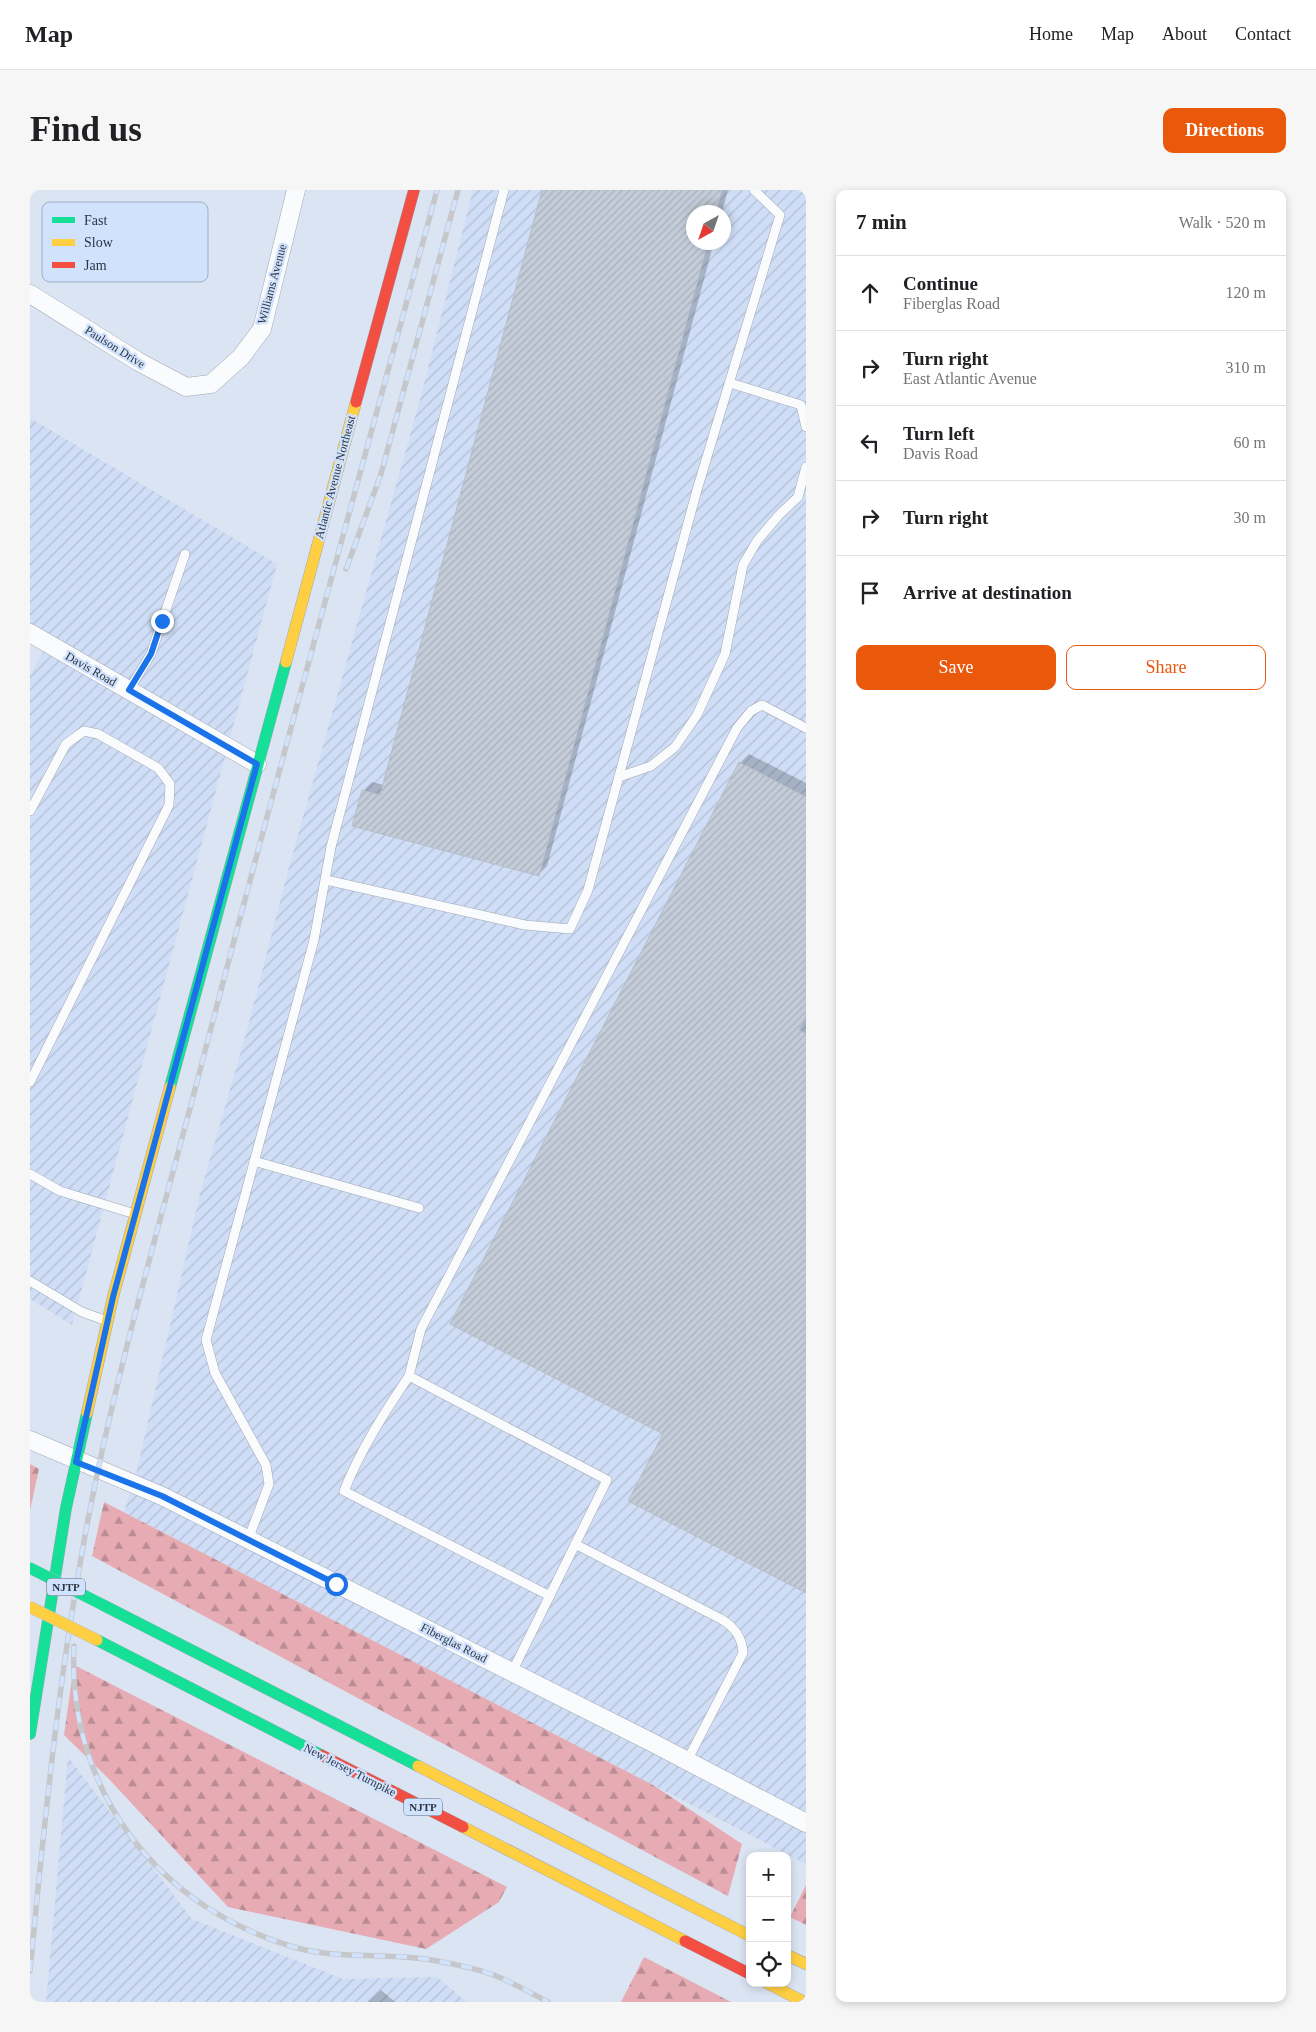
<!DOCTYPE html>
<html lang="en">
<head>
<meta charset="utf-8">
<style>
	body { margin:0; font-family:"Times New Roman",serif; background:#f6f6f6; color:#202124 }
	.controls { position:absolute; right:15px; bottom:15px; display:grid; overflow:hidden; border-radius:10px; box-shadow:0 2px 8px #0003 }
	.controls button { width:45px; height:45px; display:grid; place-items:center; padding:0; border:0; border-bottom:1px solid #e0e0e0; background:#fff; color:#202124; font:25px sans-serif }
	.compass { position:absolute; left:656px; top:15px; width:45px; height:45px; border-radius:50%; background:#fff; box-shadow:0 2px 8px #0003; rotate:220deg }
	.stop { position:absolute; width:15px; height:15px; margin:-11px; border:4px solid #1a73e8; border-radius:50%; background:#fff }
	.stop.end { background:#1a73e8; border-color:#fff; box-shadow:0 1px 5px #0008 }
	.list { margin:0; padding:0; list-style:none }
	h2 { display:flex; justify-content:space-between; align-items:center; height:65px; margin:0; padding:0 20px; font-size:21px }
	h2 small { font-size:16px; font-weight:400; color:#757577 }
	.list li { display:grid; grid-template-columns:32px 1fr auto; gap:15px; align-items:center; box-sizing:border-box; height:75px; padding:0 20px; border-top:1px solid #e0e0e0 }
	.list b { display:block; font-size:19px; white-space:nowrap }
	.list p { margin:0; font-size:16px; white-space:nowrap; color:#757577 }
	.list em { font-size:16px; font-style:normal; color:#757577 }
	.actions { display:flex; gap:10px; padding:15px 20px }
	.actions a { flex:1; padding:11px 0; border:1px solid #ea580c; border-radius:10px; text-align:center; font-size:18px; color:#ea580c }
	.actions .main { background:#ea580c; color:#fff }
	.icon { flex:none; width:28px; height:28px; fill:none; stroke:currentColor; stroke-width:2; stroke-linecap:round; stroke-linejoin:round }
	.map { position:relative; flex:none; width:776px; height:1812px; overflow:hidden; border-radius:10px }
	header { display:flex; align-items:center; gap:30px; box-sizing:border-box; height:70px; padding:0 25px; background:#fff; border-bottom:1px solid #e0e0e0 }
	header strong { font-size:24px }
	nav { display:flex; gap:28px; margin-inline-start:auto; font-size:18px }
	.intro { display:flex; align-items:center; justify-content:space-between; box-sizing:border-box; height:120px; padding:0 30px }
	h1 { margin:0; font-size:35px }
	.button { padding:12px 22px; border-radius:10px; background:#ea580c; color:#fff; font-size:18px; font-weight:700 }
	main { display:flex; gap:30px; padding:0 30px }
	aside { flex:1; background:#fff; border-radius:10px; box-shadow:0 2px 8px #0003 }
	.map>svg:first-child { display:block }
	.industrial { fill:url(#industrial-furrows); fill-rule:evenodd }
	.forest { fill:url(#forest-firs) }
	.shadow { fill:#0003 }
	.building { fill:url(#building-hatch); stroke:#b6beca }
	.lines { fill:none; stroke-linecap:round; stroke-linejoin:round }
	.lane-casing { stroke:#a0a7b3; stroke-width:10 }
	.street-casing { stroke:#a0a7b3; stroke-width:19 }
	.fast-casing { stroke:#a0a7b3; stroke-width:12 }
	.slow-casing { stroke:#a0a7b3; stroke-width:12 }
	.jam-casing { stroke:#a0a7b3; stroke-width:12 }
	.lane { stroke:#fafbfd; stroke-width:9 }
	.street { stroke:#fafbfd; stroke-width:18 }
	.fast { stroke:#16e098; stroke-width:11 }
	.slow { stroke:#ffcf43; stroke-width:11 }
	.jam { stroke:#f24e42; stroke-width:11 }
	.rail-casing { stroke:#c5c7cb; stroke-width:5.5 }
	.rail { stroke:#d1e2fd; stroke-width:4; stroke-dasharray:11; stroke-linecap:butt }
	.fast-bridge-casing { stroke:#bcc1ca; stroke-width:12; stroke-linecap:butt }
	.slow-bridge-casing { stroke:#bcc1ca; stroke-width:12; stroke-linecap:butt }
	.fast-bridge { stroke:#16e098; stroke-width:11 }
	.slow-bridge { stroke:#ffcf43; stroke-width:11 }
	.route { stroke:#1a73e8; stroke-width:6 }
	.labels { text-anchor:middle; stroke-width:4.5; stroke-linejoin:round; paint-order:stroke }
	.shield { fill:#d1e2fd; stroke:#5e6879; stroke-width:1 }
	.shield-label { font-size:11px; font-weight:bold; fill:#2c3441 }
	.street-label { font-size:12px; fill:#2c3441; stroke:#d1e2fd }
	.key { fill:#d1e2fd; stroke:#a0aec5; stroke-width:1 }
	.key-label { font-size:14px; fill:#2c3441 }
</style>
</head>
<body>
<header>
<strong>Map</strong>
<nav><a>Home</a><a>Map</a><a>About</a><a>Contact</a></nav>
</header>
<div class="intro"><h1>Find us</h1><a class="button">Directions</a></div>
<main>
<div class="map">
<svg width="776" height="1812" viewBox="0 0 776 1812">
	<defs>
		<pattern id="industrial-furrows" width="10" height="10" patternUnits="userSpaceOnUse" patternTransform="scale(1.25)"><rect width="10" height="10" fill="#cfdef6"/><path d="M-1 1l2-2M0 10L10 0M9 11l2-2" fill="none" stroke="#b2bfd4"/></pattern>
		<pattern id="forest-firs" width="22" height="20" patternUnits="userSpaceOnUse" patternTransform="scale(1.25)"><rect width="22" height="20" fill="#e6abb3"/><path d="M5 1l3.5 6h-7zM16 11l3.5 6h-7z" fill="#bb8c93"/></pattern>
		<pattern id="building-hatch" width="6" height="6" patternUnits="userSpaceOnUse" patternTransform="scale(1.25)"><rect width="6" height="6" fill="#c4ccd9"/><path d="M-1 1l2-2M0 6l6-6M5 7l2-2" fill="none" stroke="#a9b0bb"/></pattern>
	</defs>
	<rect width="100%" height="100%" fill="#dbe4f3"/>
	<!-- industrial -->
	<g class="industrial">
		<path d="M443 0H776V1674L94 1322 107 1280 170 1004 217 840 259 677 391 206ZM664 22H694V52H664Z"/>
		<polygon points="0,228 247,374 42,1135 0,1109 0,486 17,454 0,444"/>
		<polygon points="38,1567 162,1729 313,1789 407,1787 437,1812 16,1812"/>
	</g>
	<!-- forest -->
	<g class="forest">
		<polygon points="0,1274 9,1279 0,1320"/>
		<polygon points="74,1312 623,1595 712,1654 698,1706 62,1366"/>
		<polygon points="44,1475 477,1697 469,1712 396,1759 198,1717 78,1588 34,1545"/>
		<polygon points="776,1695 776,1735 760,1727"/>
		<polygon points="614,1767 701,1812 591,1812"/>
	</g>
	<!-- shadow -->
	<g class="shadow">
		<polygon points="513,0 698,0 692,22 664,22 664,52 684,52 517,676 508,685 333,601 342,592 354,595"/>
		<polygon points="719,564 776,593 776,1401 634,1243 710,573"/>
		<polygon points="351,1800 365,1812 338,1812"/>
	</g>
	<!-- building -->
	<g class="building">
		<polygon points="512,0 692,0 686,22 664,22 664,52 678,52 509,686 322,636 332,600 350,605"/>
		<polygon points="709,572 776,607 776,826 769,840 776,844 776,1403 598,1311 633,1244 420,1134"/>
	</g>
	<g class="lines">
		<defs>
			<g id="lane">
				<polyline points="700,193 771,215 776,237"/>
				<polyline points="99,500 121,464 155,364"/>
				<polyline points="589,587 621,576 645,557 667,525 695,464 713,375 727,351 749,325 768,307 776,277"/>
				<polyline points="0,621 36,554 54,541 68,544 128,578 140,594 139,615 0,892"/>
				<polyline points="296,690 495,735 540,739 558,700 667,300 750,25 724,0"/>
				<polyline points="224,971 389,1018"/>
				<polyline points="0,984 30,1001 105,1024"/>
				<polyline points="0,1091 52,1122 77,1131"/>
				<path d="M379 1186C354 1223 331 1259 314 1301L520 1406"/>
				<polyline points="218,1350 239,1294 236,1275 185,1183 176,1150 284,750 301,657 474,0"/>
				<path d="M545 1354 691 1429C705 1437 712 1447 713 1463L657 1571"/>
				<polyline points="482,1482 577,1290 379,1186 391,1139 707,538 721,521 732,515 776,538"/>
			</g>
			<g id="street">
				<polyline points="0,104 109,172 156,197 181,194 211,167 232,139 266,0"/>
				<polyline points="0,443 227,574"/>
				<polyline points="0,1250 132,1306 623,1553 776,1633"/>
			</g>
			<g id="fast">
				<polyline points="140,897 256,472"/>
				<polyline points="73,1415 388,1576"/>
				<polyline points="67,1450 291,1565"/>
				<polyline points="0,1544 36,1318 57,1223"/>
			</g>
			<g id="slow">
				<polyline points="256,472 326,212"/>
				<polyline points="57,1223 83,1107 140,897"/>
				<polyline points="388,1576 720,1746"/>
				<polyline points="433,1637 655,1751"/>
				<polyline points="757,1765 776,1774"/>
				<polyline points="737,1793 774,1812"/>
			</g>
			<g id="jam">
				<polyline points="326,212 384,0"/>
				<polyline points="291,1565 433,1637"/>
				<polyline points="655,1751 720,1784"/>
			</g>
		</defs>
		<!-- lane casing -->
		<use href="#lane" class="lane-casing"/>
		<!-- street casing -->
		<use href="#street" class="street-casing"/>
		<!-- fast casing -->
		<use href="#fast" class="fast-casing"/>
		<!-- slow casing -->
		<use href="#slow" class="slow-casing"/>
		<!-- jam casing -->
		<use href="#jam" class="jam-casing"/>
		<!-- lane -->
		<use href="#lane" class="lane"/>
		<!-- street -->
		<use href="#street" class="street"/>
		<!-- fast -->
		<use href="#fast" class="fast"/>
		<!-- slow -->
		<use href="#slow" class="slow"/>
		<!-- jam -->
		<use href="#jam" class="jam"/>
		<defs>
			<g id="rail">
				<polyline points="316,379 351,284 428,0"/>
				<path d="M44 1456C37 1601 129 1719 267 1758 309 1769 352 1763 395 1769 420 1773 448 1778 471 1788 487 1795 503 1804 518 1812"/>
				<path d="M0 1781C16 1613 33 1445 68 1280 96 1148 134 1018 168 888 245 591 327 296 407 0"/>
			</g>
		</defs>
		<!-- rail casing -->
		<use href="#rail" class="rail-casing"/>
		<!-- rail -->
		<use href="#rail" class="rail"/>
		<defs>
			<polyline id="fast-bridge" points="0,1378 73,1415"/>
			<polyline id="slow-bridge" points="0,1417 67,1450"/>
		</defs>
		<!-- fast-bridge casing -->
		<use href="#fast-bridge" class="fast-bridge-casing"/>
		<!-- slow-bridge casing -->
		<use href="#slow-bridge" class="slow-bridge-casing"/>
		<!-- fast-bridge -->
		<use href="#fast-bridge" class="fast-bridge"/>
		<!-- slow-bridge -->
		<use href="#slow-bridge" class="slow-bridge"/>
	</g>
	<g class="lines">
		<!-- route -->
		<polyline class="route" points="132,431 121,464 99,500 227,574 83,1107 46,1272 132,1306 306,1394"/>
	</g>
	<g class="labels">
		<!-- shield labels -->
		<g class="shield">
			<rect x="17" y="1388.5" width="38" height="17" rx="4"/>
			<rect x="374" y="1608.5" width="38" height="17" rx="4"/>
		</g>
		<g class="shield-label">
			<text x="36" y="1401">NJTP</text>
			<text x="393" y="1621">NJTP</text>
		</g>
		<!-- street labels -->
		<g class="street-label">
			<text transform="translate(242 94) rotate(-75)" y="4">Williams Avenue</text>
			<text transform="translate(85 157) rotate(32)" y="4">Paulson Drive</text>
			<text transform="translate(305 287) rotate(-75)" y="4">Atlantic Avenue Northeast</text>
			<text transform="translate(61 479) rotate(30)" y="4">Davis Road</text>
			<text transform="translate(424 1453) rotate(27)" y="4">Fiberglas Road</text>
			<text transform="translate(320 1580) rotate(27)" y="4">New Jersey Turnpike</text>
		</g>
	</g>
	<!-- legend -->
	<rect x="12" y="12" width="166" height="80" rx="8" class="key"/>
	<rect x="22" y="27" width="23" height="6" fill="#16e098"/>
	<rect x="22" y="49" width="23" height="7" fill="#ffcf43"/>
	<rect x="22" y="72" width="23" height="6" fill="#f24e42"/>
	<g class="key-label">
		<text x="54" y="35">Fast</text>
		<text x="54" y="57">Slow</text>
		<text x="54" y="80">Jam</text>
	</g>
</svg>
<div class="controls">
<button>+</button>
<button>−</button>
<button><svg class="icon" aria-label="locate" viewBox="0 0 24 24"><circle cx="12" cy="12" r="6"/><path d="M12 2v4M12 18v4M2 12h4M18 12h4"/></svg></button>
</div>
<svg class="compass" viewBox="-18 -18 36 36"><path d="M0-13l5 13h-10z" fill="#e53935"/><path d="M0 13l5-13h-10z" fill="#757577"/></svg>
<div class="stop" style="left:306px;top:1394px"></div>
<div class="stop end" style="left:132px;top:431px"></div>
</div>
<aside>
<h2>7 min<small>Walk · 520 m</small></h2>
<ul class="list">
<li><svg class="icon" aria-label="ahead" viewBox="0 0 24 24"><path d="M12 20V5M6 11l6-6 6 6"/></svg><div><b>Continue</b><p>Fiberglas Road</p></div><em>120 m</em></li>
<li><svg class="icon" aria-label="right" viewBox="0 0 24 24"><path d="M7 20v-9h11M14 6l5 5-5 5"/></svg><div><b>Turn right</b><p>East Atlantic Avenue</p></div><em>310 m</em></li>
<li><svg class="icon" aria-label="left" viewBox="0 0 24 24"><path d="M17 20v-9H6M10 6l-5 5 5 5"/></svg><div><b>Turn left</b><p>Davis Road</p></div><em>60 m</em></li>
<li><svg class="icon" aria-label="right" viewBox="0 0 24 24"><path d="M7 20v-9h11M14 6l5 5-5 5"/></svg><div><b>Turn right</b></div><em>30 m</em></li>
<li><svg class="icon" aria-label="arrive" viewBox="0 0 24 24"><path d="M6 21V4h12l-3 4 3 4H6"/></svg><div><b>Arrive at destination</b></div></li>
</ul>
<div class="actions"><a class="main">Save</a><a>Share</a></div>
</aside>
</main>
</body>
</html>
